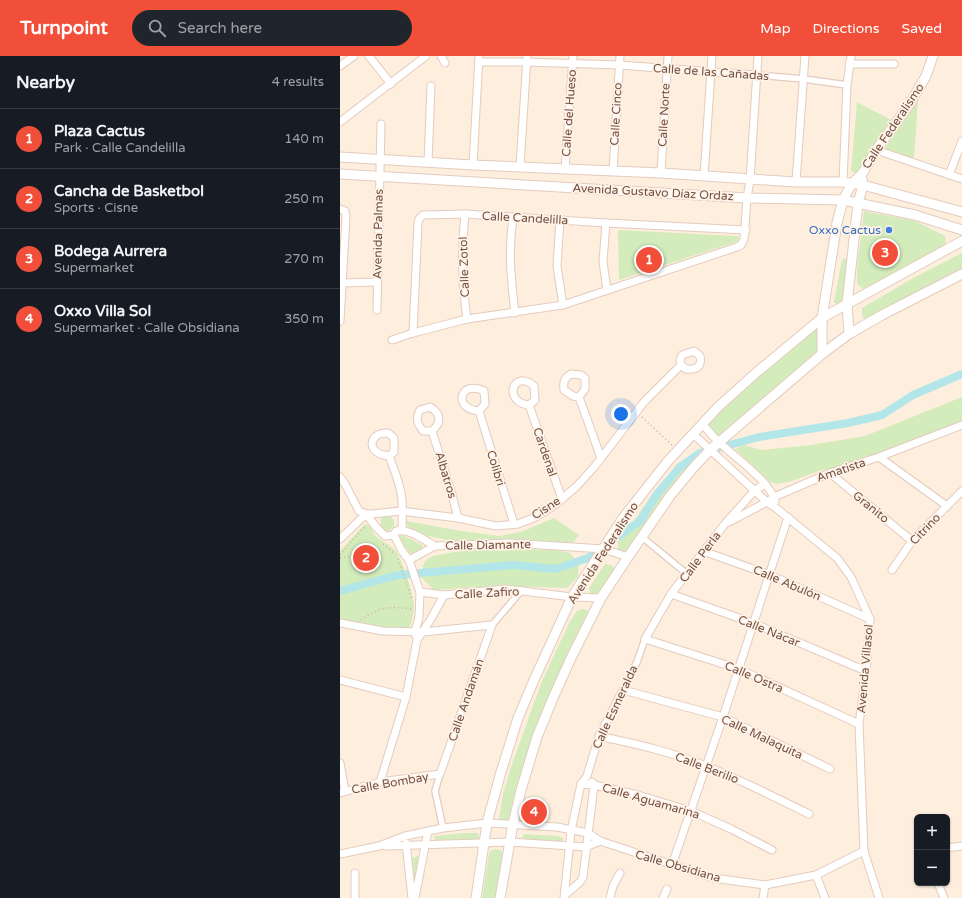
<!DOCTYPE html>
<html lang="en">
<head>
<meta charset="utf-8">
<style>
	body { margin:0; font-family:"Varela Round",sans-serif; background:#20242c; color:#f1f3f6 }
	.controls { position:absolute; right:12px; bottom:12px; display:grid; overflow:hidden; border-radius:6px; box-shadow:0 1px 3px #0004 }
	.controls button { width:36px; height:36px; display:grid; place-items:center; padding:0; border:0; border-bottom:1px solid #363941; background:#171b24; color:#f1f3f6; font:20px sans-serif }
	.you { position:absolute; left:281px; top:358px; width:14px; height:14px; margin:-10px; border:3px solid #fff; border-radius:50%; background:#1a73e8; box-shadow:0 0 0 6px #1a73e833 }
	.badge { display:grid; place-items:center; width:26px; height:26px; border-radius:50%; background:#f14f39; color:#fff; font-size:13px; font-weight:700 }
	.pin { position:absolute; translate:-50% -50%; border:2px solid #fff; box-shadow:0 1px 4px #0006 }
	.list { margin:0; padding:0; list-style:none }
	h2 { display:flex; justify-content:space-between; align-items:center; height:52px; margin:0; padding:0 16px; font-size:17px }
	h2 small { font-size:13px; font-weight:400; color:#9ea1a6 }
	.list li { display:grid; grid-template-columns:26px 1fr auto; gap:12px; align-items:center; box-sizing:border-box; height:60px; padding:0 16px; border-top:1px solid #363941 }
	.list b { display:block; font-size:15px; white-space:nowrap }
	.list p { margin:0; font-size:13px; white-space:nowrap; color:#9ea1a6 }
	.list em { font-size:13px; font-style:normal; color:#9ea1a6 }
	.icon { flex:none; width:22px; height:22px; fill:none; stroke:currentColor; stroke-width:2; stroke-linecap:round; stroke-linejoin:round }
	.map { position:relative; flex:none; width:622px; height:842px; overflow:hidden }
	header { display:flex; align-items:center; gap:24px; box-sizing:border-box; height:56px; padding:0 20px; background:#f14f39; color:#fff }
	header strong { font-size:19px }
	nav { display:flex; gap:22px; margin-inline-start:auto; font-size:14px }
	.search { width:280px; height:36px; background:#20242c; display:flex; align-items:center; gap:10px; box-sizing:border-box; padding:0 14px; border-radius:22px; color:#9ea1a6; font-size:15px }
	main { display:flex }
	aside { flex:1; background:#171b24 }
	.map>svg:first-child { display:block }
	.green { fill:#d4ecbc }
	.lines { fill:none; stroke-linecap:round; stroke-linejoin:round }
	.canal { stroke:#b2e6e8; stroke-width:8 }
	.pedestrian-casing { stroke:#e4cbbd; stroke-width:8 }
	.minor-casing { stroke:#e4cbbd; stroke-width:9 }
	.tertiary-casing { stroke:#e4cbbd; stroke-width:11 }
	.path { stroke:#d9aa97; stroke-width:1.5; stroke-dasharray:1 3; stroke-linecap:butt }
	.pedestrian { stroke:#fff; stroke-width:5.5 }
	.minor { stroke:#fff; stroke-width:7 }
	.tertiary { stroke:#fff; stroke-width:9 }
	.shop-dot { fill:#3f7fe0; stroke:#fff2e6; stroke-width:1.5 }
	.labels { text-anchor:middle; stroke-width:3.5; stroke-linejoin:round; paint-order:stroke }
	.street-label { font-size:12px; fill:#755145; stroke:#fff2e6 }
	.shop-label { font-size:12px; fill:#366cbe; stroke:#fff2e6; text-anchor:end }
</style>
</head>
<body>
<header>
<strong>Turnpoint</strong>
<div class="search"><svg class="icon" aria-label="search" viewBox="0 0 24 24"><circle cx="10" cy="10" r="6"/><path d="M15 15l6 6"/></svg>Search here</div>
<nav><a>Map</a><a>Directions</a><a>Saved</a></nav>
</header>
<main>
<aside>
<h2>Nearby<small>4 results</small></h2>
<ul class="list">
<li><span class="badge">1</span><div><b>Plaza Cactus</b><p>Park · Calle Candelilla</p></div><em>140 m</em></li>
<li><span class="badge">2</span><div><b>Cancha de Basketbol</b><p>Sports · Cisne</p></div><em>250 m</em></li>
<li><span class="badge">3</span><div><b>Bodega Aurrera</b><p>Supermarket</p></div><em>270 m</em></li>
<li><span class="badge">4</span><div><b>Oxxo Villa Sol</b><p>Supermarket · Calle Obsidiana</p></div><em>350 m</em></li>
</ul>
</aside>
<div class="map">
<svg width="622" height="842" viewBox="0 0 622 842">
	<rect width="100%" height="100%" fill="#feeede"/>
	<!-- green -->
	<g class="green">
		<polygon points="578,45 574,104 544,93"/>
		<polygon points="517,46 551,64 516,117 511,115"/>
		<polygon points="524,155 575,165 605,180 606,190 525,234 517,228 517,213"/>
		<polygon points="278,174 398,180 399,185 279,224"/>
		<polygon points="622,197 622,214 529,263 524,262 522,260 522,252 575,221"/>
		<polygon points="507,202 508,202 502,246 497,249 494,246 502,204"/>
		<polygon points="482,263 481,297 378,385 362,367"/>
		<polygon points="622,341 622,368 510,409 482,414 452,425 438,428 430,426 395,393 404,389 421,394 471,389 525,380"/>
		<path d="M343 405 349 408 346 415 287 496C283 497 280 496 278 493V487L310 442 338 407Z"/>
		<polygon points="48,460 51,461 54,464 54,470 49,475 43,474 41,472 41,462"/>
		<polygon points="214,462 239,479 232,488 117,486 88,480 69,472 66,468 67,465 115,474 159,480 181,476"/>
		<path d="M25 468 30 470C36 485 44 484 54 493 62 501 73 538 74 549 74 557 72 564 70 571L51 574 0 566V495Z"/>
		<path d="M62 479 83 489C82 494 77 499 72 500L61 485 60 480Z"/>
		<path d="M178 493 216 494 230 497 239 508 238 521 227 532 155 530 94 534 81 521C82 511 83 504 93 500L126 494Z"/>
		<polygon points="265,508 273,510 274,515 260,539 251,539 249,532"/>
		<polygon points="243,553 247,554 248,558 171,761 166,765 159,763 163,738 171,711 202,625 230,565 237,555"/>
		<polygon points="125,777 138,777 139,781 138,783 96,786 94,780"/>
		<polygon points="184,778 218,780 223,782 223,785 221,786 184,784 182,783"/>
		<polygon points="155,793 161,794 163,797 157,842 142,842 149,798 151,794"/>
		<polygon points="77,800 79,801 76,832 73,832 71,805 72,802"/>
	</g>
	<g class="lines">
		<!-- canal -->
		<polyline class="canal" points="0,535 58,519 173,509 216,513 248,502 300,465 317,438 340,411 360,397 419,381 508,367 542,359 573,339 622,318"/>
		<defs>
			<g id="pedestrian">
				<polyline points="416,19 464,23 507,29"/>
				<polyline points="302,481 347,518"/>
				<polyline points="152,569 182,534"/>
				<polyline points="283,634 297,606 305,583"/>
				<polyline points="100,718 95,735 103,772"/>
			</g>
			<g id="minor">
				<polyline points="29,0 51,28"/>
				<polyline points="101,0 105,7"/>
				<polyline points="139,6 186,6 279,9 416,19"/>
				<polyline points="509,8 554,8"/>
				<polyline points="0,10 14,0"/>
				<polyline points="0,66 86,0"/>
				<polyline points="536,94 622,123"/>
				<polyline points="88,107 91,30"/>
				<polyline points="133,109 139,0"/>
				<polyline points="180,111 187,0"/>
				<polyline points="225,113 233,0"/>
				<polyline points="273,115 280,0"/>
				<polyline points="321,117 328,0"/>
				<polyline points="609,119 622,85"/>
				<polyline points="364,120 372,0"/>
				<polyline points="456,126 465,0"/>
				<polyline points="503,126 507,29 511,0"/>
				<polyline points="0,153 5,155 6,160 0,265"/>
				<path d="M125 158C121 194 122 228 127 263"/>
				<path d="M173 161C168 195 171 223 175 257"/>
				<polyline points="220,164 217,210 223,249"/>
				<polyline points="266,167 263,206 267,234"/>
				<polyline points="2,227 37,226"/>
				<polyline points="37,254 41,68"/>
				<polyline points="73,277 78,167 79,163 83,159 125,158 266,167 406,174"/>
				<polyline points="52,284 73,277 127,263 223,249 397,191 401,189 404,183 407,142 410,124 418,0"/>
				<path d="M239 341 245 333V322L241 319 231 318C224 322 223 326 224 334L233 340 239 341 261 402"/>
				<path d="M189 349 195 344 194 330C172 312 163 347 189 349L222 443"/>
				<path d="M139 355 145 348 144 335C120 323 112 353 139 355L174 468"/>
				<path d="M362 368C368 374 373 381 379 386 394 401 431 426 435 445"/>
				<path d="M92 375C101 367 102 358 90 351L80 354C75 362 77 368 83 375H92L111 435 118 462"/>
				<polyline points="353,378 427,446 436,452 497,502 511,521 530,563 526,615 519,668 524,795 539,842"/>
				<path d="M49 400 54 396V382L48 377C32 376 26 391 40 398 42 399 46 399 49 400 54 413 62 432 62 446 63 455 62 465 62 475"/>
				<polyline points="539,401 607,450"/>
				<polyline points="490,417 572,485"/>
				<path d="M0 421 5 428 19 455 26 458H32L61 455 118 462 156 470 178 468 196 461 216 448 237 430 255 410 304 346 341 309 340 304 342 299 354 295 360 300C362 311 357 314 346 313L341 309"/>
				<polyline points="425,428 415,434 384,469 331,538 305,583 399,613 519,668"/>
				<polyline points="26,458 36,471 45,480 54,479"/>
				<polyline points="389,466 427,446 434,441 490,417 539,401 622,369"/>
				<polyline points="0,483 26,458"/>
				<polyline points="363,495 430,519 530,563"/>
				<polyline points="69,504 95,490 170,487 264,493 288,501"/>
				<polyline points="552,514 572,485 622,435"/>
				<polyline points="80,536 104,539 166,533 232,541 261,542"/>
				<polyline points="331,538 413,567 526,615"/>
				<polyline points="0,567 43,575 83,576 152,569 100,718 40,726 0,737"/>
				<path d="M76 580 75 576 79 561 80 536 69 504 62 495 54 479 56 475C69 472 84 484 95 490"/>
				<polyline points="0,624 66,641"/>
				<path d="M259 680C296 688 332 696 366 710 401 724 435 741 469 758"/>
				<polyline points="0,707 5,735"/>
				<polyline points="40,726 66,641 77,584 91,563 104,539"/>
				<polyline points="241,728 254,729 298,739 351,755 391,773 432,794"/>
				<polyline points="66,787 72,842"/>
				<polyline points="45,790 170,786 246,791 260,785"/>
				<polyline points="607,792 622,790"/>
				<polyline points="0,798 39,790 65,780 103,772 147,767 217,771 248,777 260,785 373,822 425,829 476,819 524,795"/>
				<polyline points="332,809 383,661 448,461"/>
				<polyline points="476,819 485,842"/>
				<polyline points="598,827 604,842"/>
				<polyline points="225,839 240,826 243,821 254,729 252,726"/>
				<polyline points="15,842 15,817"/>
				<polyline points="75,842 88,775"/>
				<polyline points="224,842 231,775 241,728 247,720 259,680 283,634 383,661 490,713"/>
				<polyline points="270,842 273,830 280,817"/>
				<polyline points="323,842 327,833"/>
				<polyline points="423,842 425,829"/>
			</g>
			<g id="tertiary">
				<polyline points="0,101 133,109 321,117 456,126 503,126 523,129 622,156"/>
				<polyline points="0,118 407,142 503,144 575,159 622,174"/>
				<polyline points="509,278 507,248 518,147 523,129 522,123"/>
				<polyline points="482,298 482,262 497,167 503,144 512,127 522,118 536,94 569,49 586,20 593,0"/>
				<polyline points="136,842 147,767 161,716 178,662 194,624 232,541 283,462 328,405 378,351 417,316 482,262 507,248 622,185"/>
				<polyline points="160,842 173,768 181,734 197,681 213,642 231,602 261,542 288,501 330,440 353,412 370,394 482,298 509,278 542,259 622,218"/>
			</g>
		</defs>
		<!-- pedestrian casing -->
		<use href="#pedestrian" class="pedestrian-casing"/>
		<!-- minor casing -->
		<use href="#minor" class="minor-casing"/>
		<!-- tertiary casing -->
		<use href="#tertiary" class="tertiary-casing"/>
		<!-- path -->
		<g class="path">
			<polyline points="302,361 332,389"/>
			<polyline points="43,488 55,498"/>
			<polyline points="0,499 22,473 27,470"/>
			<polyline points="0,502 17,499"/>
			<polyline points="58,503 72,543"/>
			<path d="M21 564C39 551 50 550 71 553"/>
		</g>
		<!-- pedestrian -->
		<use href="#pedestrian" class="pedestrian"/>
		<!-- minor -->
		<use href="#minor" class="minor"/>
		<!-- tertiary -->
		<use href="#tertiary" class="tertiary"/>
	</g>
	<!-- markers -->
	<circle class="shop-dot" cx="549" cy="174" r="4"/>
	<g class="labels">
		<!-- street labels -->
		<g class="street-label">
			<text transform="translate(371 16) rotate(4)" y="4">Calle de las Cañadas</text>
			<text transform="translate(229 57) rotate(-86)" y="4">Calle del Hueso</text>
			<text transform="translate(276 58) rotate(-87)" y="4">Calle Cinco</text>
			<text transform="translate(324 59) rotate(-87)" y="4">Calle Norte</text>
			<text transform="translate(553 70) rotate(-56)" y="4">Calle Federalismo</text>
			<text transform="translate(313 136) rotate(3)" y="4">Avenida Gustavo Díaz Ordaz</text>
			<text transform="translate(185 162) rotate(3)" y="4">Calle Candelilla</text>
			<text transform="translate(38 178) rotate(-89)" y="4">Avenida Palmas</text>
			<text transform="translate(124 211) rotate(-92)" y="4">Calle Zotol</text>
			<text transform="translate(205 396) rotate(71)" y="4">Cardenal</text>
			<text transform="translate(156 412) rotate(73)" y="4">Colibri</text>
			<text transform="translate(501 414) rotate(-19)" y="4">Amatista</text>
			<text transform="translate(106 419) rotate(73)" y="4">Albatros</text>
			<text transform="translate(531 451) rotate(39)" y="4">Granito</text>
			<text transform="translate(206 452) rotate(-33)" y="4">Cisne</text>
			<text transform="translate(585 473) rotate(-46)" y="4">Citrino</text>
			<text transform="translate(148 489) rotate(-1)" y="4">Calle Diamante</text>
			<text transform="translate(263 497) rotate(-57)" y="4">Avenida Federalismo</text>
			<text transform="translate(360 501) rotate(-53)" y="4">Calle Perla</text>
			<text transform="translate(447 527) rotate(23)" y="4">Calle Abulón</text>
			<text transform="translate(147 537) rotate(-3)" y="4">Calle Zafiro</text>
			<text transform="translate(429 575) rotate(22)" y="4">Calle Nácar</text>
			<text transform="translate(525 613) rotate(-85)" y="4">Avenida Villasol</text>
			<text transform="translate(414 621) rotate(23)" y="4">Calle Ostra</text>
			<text transform="translate(126 644) rotate(-71)" y="4">Calle Andamán</text>
			<text transform="translate(275 651) rotate(-65)" y="4">Calle Esmeralda</text>
			<text transform="translate(422 681) rotate(25)" y="4">Calle Malaquita</text>
			<text transform="translate(367 712) rotate(21)" y="4">Calle Berilio</text>
			<text transform="translate(50 727) rotate(-10)" y="4">Calle Bombay</text>
			<text transform="translate(311 745) rotate(16)" y="4">Calle Aguamarina</text>
			<text transform="translate(338 810) rotate(16)" y="4">Calle Obsidiana</text>
		</g>
		<!-- shop labels -->
		<g class="shop-label">
			<text x="541" y="178">Oxxo Cactus</text>
		</g>
	</g>
</svg>
<div class="controls">
<button>+</button>
<button>−</button>
</div>
<div class="you"></div>
<div class="pin badge" style="left:309px;top:204px">1</div>
<div class="pin badge" style="left:26px;top:502px">2</div>
<div class="pin badge" style="left:545px;top:197px">3</div>
<div class="pin badge" style="left:194px;top:756px">4</div>
</div>
</main>
</body>
</html>
